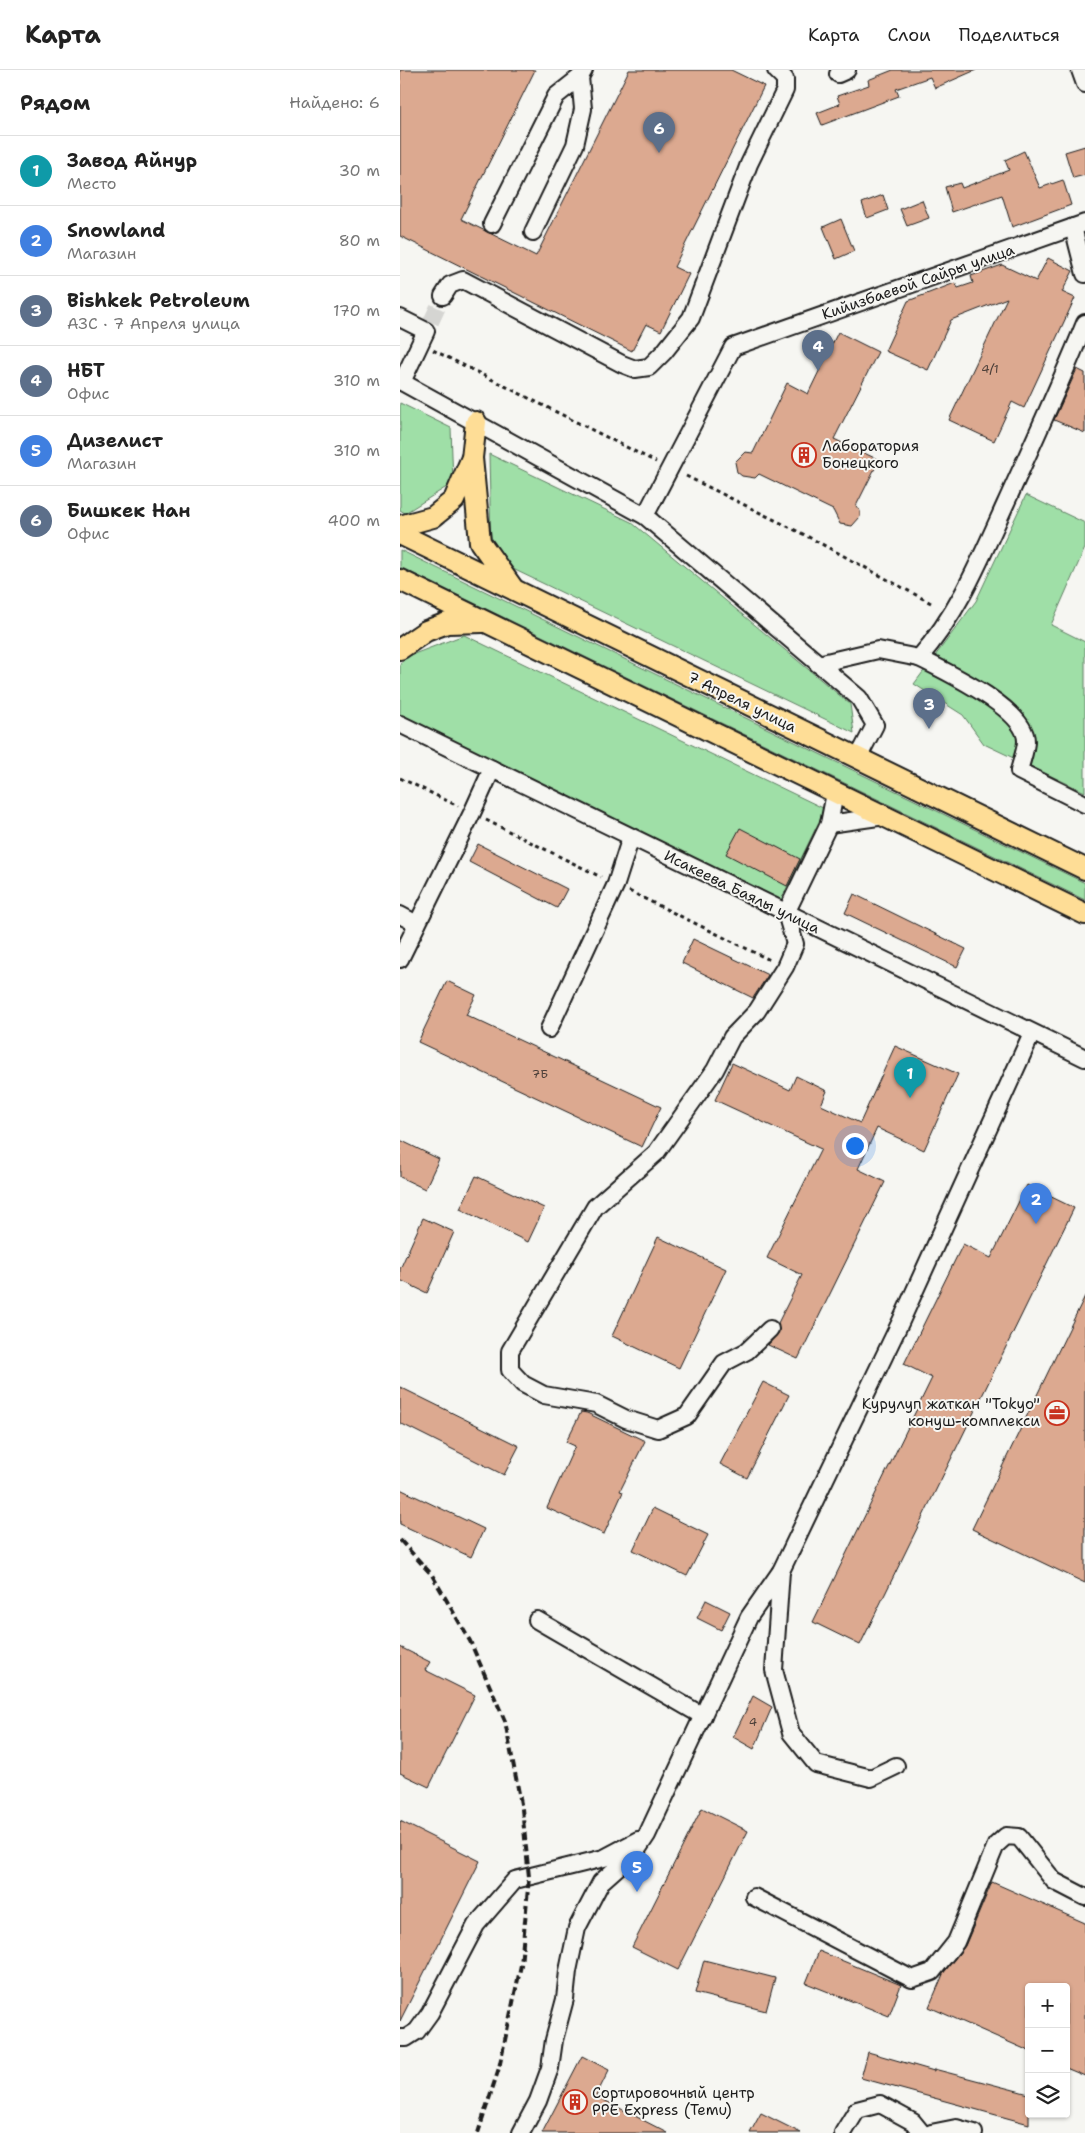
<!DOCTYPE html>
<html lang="ru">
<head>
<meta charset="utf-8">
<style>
	body { margin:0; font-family:"Shantell Sans",sans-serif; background:#f6f6f6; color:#222 }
	.controls { position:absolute; right:15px; bottom:15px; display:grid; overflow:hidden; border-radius:5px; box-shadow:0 1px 4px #0004 }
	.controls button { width:45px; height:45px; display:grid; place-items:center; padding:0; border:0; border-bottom:1px solid #e0e0e0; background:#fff; color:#222; font:25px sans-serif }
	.you { position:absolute; left:454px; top:1075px; width:18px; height:18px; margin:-12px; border:4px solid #fff; border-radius:50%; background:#1a73e8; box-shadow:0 0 0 8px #1a73e833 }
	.badge { display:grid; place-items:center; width:32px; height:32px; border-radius:50%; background:#111827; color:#fff; font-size:16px; font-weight:700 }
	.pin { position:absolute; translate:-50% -41px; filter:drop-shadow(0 1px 2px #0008) }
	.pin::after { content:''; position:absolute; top:26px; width:18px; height:15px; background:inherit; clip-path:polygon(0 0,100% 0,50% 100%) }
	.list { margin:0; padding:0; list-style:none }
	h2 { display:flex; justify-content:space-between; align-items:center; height:65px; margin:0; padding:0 20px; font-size:21px }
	h2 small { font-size:16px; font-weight:400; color:#767676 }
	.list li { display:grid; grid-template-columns:32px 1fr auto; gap:15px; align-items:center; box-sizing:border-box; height:70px; padding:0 20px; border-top:1px solid #e0e0e0 }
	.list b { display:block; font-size:19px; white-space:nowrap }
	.list p { margin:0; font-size:16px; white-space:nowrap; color:#767676 }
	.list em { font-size:16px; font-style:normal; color:#767676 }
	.icon { flex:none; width:28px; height:28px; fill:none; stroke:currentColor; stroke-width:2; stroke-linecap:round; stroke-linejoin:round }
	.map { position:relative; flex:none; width:685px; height:2063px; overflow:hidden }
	header { display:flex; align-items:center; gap:30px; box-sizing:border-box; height:70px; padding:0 25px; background:#fff; border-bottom:1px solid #e0e0e0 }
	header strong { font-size:24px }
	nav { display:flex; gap:28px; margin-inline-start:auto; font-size:18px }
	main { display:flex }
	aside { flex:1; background:#fff }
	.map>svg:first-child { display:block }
	.green { fill:#9fdfa7; stroke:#5e7e62 }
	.building { fill:#dca990; stroke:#1c1c1c }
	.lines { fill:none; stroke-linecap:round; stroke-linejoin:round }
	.minor-tunnel { stroke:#d5d5d2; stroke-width:16; stroke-dasharray:16 8; stroke-linecap:butt }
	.minor-casing { stroke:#1c1c1c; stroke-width:20 }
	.major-casing { stroke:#1c1c1c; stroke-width:24 }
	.path { stroke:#1c1c1c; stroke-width:3; stroke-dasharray:4 4; stroke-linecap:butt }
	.minor { stroke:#f6f6f2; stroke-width:16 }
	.major { stroke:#fedd96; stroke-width:20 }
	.rail { stroke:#1c1c1c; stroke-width:4; stroke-dasharray:8 4; stroke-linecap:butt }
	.labels { text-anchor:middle; stroke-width:4; stroke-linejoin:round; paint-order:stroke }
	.number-label { font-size:12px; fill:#4c3f39 }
	.street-label { font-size:15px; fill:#1c1c1c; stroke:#f6f6f2 }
	.poi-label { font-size:15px; fill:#1c1c1c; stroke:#f6f6f2; text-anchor:start }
</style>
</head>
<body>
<header>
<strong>Карта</strong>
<nav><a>Карта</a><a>Слои</a><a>Поделиться</a></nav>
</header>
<main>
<aside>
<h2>Рядом<small>Найдено: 6</small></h2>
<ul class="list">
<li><span class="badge" style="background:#0f9aa8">1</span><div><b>Завод Айнур</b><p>Место</p></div><em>30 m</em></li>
<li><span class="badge" style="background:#3f7fe0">2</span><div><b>Snowland</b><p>Магазин</p></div><em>80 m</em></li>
<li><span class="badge" style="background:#5c6f8a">3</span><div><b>Bishkek Petroleum</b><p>АЗС · 7 Апреля улица</p></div><em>170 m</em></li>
<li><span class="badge" style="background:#5c6f8a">4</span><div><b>НБТ</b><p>Офис</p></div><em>310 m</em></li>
<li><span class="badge" style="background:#3f7fe0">5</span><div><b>Дизелист</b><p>Магазин</p></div><em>310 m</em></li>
<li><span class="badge" style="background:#5c6f8a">6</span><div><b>Бишкек Нан</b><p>Офис</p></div><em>400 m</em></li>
</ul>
</aside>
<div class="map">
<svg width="685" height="2063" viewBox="0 0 685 2063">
	<rect width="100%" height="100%" fill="#f6f6f2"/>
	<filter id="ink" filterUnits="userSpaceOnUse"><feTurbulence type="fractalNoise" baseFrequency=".02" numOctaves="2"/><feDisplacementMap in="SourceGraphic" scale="10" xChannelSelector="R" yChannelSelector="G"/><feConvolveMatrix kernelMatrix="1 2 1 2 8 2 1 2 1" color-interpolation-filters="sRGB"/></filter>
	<g filter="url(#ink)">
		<!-- green -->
		<g class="green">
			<polygon points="0,333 51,358 53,413 5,443 0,440"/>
			<polygon points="89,384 231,452 450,634 454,663 113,499 91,477"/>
			<polygon points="626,425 685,453 685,478 651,555 685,572 685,722 584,674 563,645 514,614 576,531"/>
			<polygon points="0,480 685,813 685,830 0,497"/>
			<polygon points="64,565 425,739 380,832 0,647 0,594 6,587"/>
		</g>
		<!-- building -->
		<g class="building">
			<polygon points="0,0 135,0 61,149 136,186 229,0 331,0 364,16 274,197 289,204 261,261 246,254 232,281 0,166"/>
			<polygon points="493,0 576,0 535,18 530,7 496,19 499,26 422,55 417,43 440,34 437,26 469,15 468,10"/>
			<polygon points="685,76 685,105 673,108 665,82"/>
			<polygon points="624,81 640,118 663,110 671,135 612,157 602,125 552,142 545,117 560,113 562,118 609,100 605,90"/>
			<polygon points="483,125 488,140 467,148 462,133"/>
			<polygon points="522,130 529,148 507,156 500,139"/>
			<polygon points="441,149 454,181 436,189 423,157"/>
			<polygon points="648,188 673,201 662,222 675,228 624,338 612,332 594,371 549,350 607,228 551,250 528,300 485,281 508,231 555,213 558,218 573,213 571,206 602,195 636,211"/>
			<polygon points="438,262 478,282 434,369 479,390 456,436 460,441 460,447 452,456 440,454 433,440 359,404 355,408 342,406 337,402 335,392 345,382 353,383 387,313 408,324"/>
			<polygon points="677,299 685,303 685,363 654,350"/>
			<polygon points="340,758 400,789 387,816 326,784"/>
			<polygon points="78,774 167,819 157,838 69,792"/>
			<polygon points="454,824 566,879 557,897 445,843"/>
			<polygon points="293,869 368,905 353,928 282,893"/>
			<polygon points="47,911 76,925 66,945 261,1037 242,1077 18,972"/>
			<polygon points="495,976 558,1004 524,1080 477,1058 458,1099 485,1112 398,1289 368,1275 379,1262 378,1253 402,1205 367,1188 421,1079 315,1030 332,993 390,1020 396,1006 427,1021 421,1035 460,1053"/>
			<polygon points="0,1070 39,1089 25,1119 0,1107"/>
			<polygon points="76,1106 144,1138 128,1172 60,1139"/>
			<polygon points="627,1115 674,1138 460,1575 413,1552 532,1308 504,1294 563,1174 591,1188"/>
			<polygon points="23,1148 54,1162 27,1223 0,1210 0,1199"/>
			<polygon points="258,1167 326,1199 279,1298 212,1266"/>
			<polygon points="685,1226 685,1513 572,1459"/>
			<polygon points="363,1312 389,1325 347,1408 320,1394"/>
			<polygon points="0,1317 119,1376 104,1405 0,1353"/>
			<polygon points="181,1342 187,1343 245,1371 220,1421 223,1422 204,1464 147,1438 175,1376 166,1372"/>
			<polygon points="0,1419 84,1459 71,1487 0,1454"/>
			<polygon points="253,1438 308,1465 287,1506 233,1480"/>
			<polygon points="306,1530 330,1542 321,1560 297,1548"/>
			<polygon points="0,1577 30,1592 25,1600 75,1625 29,1717 0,1703"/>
			<polygon points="353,1626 372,1637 354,1679 333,1667"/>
			<polygon points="302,1738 348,1761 278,1900 232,1877"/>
			<polygon points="0,1751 80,1791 0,1951"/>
			<polygon points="592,1812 685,1853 685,2006 666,1998 666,1917 629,1917 629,1981 529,1937 544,1902 565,1876"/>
			<polygon points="419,1881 501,1915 489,1946 406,1913"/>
			<polygon points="304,1890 375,1908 366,1941 295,1923"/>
			<polygon points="468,1982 534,2001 534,1999 629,2024 629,2054 461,2008"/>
			<polygon points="182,1986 209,2000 196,2026 268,2063 142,2063"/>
			<polygon points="361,2043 401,2063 350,2063"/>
		</g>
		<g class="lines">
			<!-- minor-tunnel -->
			<polyline class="minor-tunnel" points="31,252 43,226"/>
			<defs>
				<g id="minor">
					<polyline points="680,0 685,14"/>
					<polyline points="438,4 447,0"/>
					<polyline points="92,154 156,26 180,7 184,0"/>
					<polyline points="673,157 685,204"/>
					<polyline points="133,162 175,75 183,39 180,7"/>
					<polyline points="43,226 50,215 63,210 222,294 235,299 249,297 264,282 291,248 349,94 385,20 385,9 376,0"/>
					<polyline points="0,248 26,261 2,312"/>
					<polyline points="0,311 245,446 459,628 475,655 458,688"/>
					<polyline points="245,446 333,277 685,153"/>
					<path d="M519 588C545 601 626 639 626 671 626 680 621 692 619 701L685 734"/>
					<path d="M418 594 478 580 519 588C559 542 580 490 605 435 632 375 660 315 685 253"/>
					<polyline points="0,654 685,988"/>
					<polyline points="429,754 485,746"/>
					<polyline points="0,845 17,854"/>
					<polyline points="0,889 72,743 92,699"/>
					<polyline points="149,959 216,814 231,767"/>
					<polyline points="370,1259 347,1281 324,1293 287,1346 258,1359 226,1349 196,1334 144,1325 123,1314 110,1300 110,1281 195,1137 256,1083 315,1000 332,967 357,941 385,897 395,874 386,843 429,754 435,723"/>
					<polyline points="381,1501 374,1600 391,1663 416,1694 471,1708 496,1696"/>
					<polyline points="137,1550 303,1646"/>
					<polyline points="354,1827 512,1909 532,1902 556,1872 596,1775 606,1766 619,1767 654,1811 685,1827"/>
					<polyline points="0,1968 6,1968 17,1961 30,1943 76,1855 115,1810 204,1788 238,1770"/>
					<polyline points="121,2063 138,2031 150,1998 154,1970 165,1929 168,1901 177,1858 201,1812 237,1780 247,1765 349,1547 381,1501 501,1251 632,963"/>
					<polyline points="443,2063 457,2040 480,2034 513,2052 522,2063"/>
					<polyline points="531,2063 556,2058 574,2063"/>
				</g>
				<g id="major">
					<polyline points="76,352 72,388 80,472 112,517"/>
					<polyline points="0,456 33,447 54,430 71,390"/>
					<polyline points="0,464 685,799"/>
					<polyline points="0,510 685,844"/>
					<polyline points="0,579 26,561 47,553 83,552"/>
				</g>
			</defs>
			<!-- minor casing -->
			<use href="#minor" class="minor-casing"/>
			<!-- major casing -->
			<use href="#major" class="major-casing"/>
			<!-- path -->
			<g class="path">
				<polyline points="33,280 256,392"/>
				<polyline points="286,406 403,464 531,533"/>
				<polyline points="0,708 58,736"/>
				<polyline points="86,750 201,807"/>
				<polyline points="229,821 372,891"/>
			</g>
			<!-- minor -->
			<use href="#minor" class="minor"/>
			<!-- major -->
			<use href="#major" class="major"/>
			<!-- rail -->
			<polyline class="rail" points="0,1470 32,1505 70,1571 105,1651 122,1739 129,1807 121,1895 99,1998 78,2063"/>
		</g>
	</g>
	<!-- icons -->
	<defs>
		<symbol id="building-ring" viewBox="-11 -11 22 22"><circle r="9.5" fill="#f6f6f2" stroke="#c8321e" stroke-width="1.5"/><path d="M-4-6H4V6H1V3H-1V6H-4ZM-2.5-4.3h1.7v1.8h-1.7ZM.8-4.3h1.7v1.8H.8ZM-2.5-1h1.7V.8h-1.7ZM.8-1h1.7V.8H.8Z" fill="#c8321e"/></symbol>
		<symbol id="office-ring" viewBox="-11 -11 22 22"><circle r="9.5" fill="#f6f6f2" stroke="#c8321e" stroke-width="1.5"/><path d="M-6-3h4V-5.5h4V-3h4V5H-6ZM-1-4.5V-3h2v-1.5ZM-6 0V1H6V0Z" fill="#c8321e"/></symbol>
	</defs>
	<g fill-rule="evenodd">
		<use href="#building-ring" x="390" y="371" width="28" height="28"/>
		<use href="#office-ring" x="643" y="1329" width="28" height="28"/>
		<use href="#building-ring" x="161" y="2018" width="28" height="28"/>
	</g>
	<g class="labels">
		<!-- number labels -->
		<g class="number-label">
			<text x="590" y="303">4/1</text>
			<text x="140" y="1008">7Б</text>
			<text x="353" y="1656">4</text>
		</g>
		<!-- street labels -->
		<g class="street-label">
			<text transform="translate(518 212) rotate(-19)" y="5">Кийизбаевой Сайры улица</text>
			<text transform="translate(342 632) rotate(26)" y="5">7 Апреля улица</text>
			<text transform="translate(342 822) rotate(26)" y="5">Исакеева Баялы улица</text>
		</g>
		<!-- poi labels -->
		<g class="poi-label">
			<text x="422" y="381">Лаборатория<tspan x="422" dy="17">Бонецкого</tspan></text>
			<text x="640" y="1339" text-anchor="end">Курулуп жаткан "Tokyo"<tspan x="640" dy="17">конуш-комплекси</tspan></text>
			<text x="192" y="2028">Сортировочный центр<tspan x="192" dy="17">PPE Express (Temu)</tspan></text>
		</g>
	</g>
</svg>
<div class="controls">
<button>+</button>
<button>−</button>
<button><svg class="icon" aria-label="layers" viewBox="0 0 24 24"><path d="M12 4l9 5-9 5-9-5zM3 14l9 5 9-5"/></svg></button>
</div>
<div class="you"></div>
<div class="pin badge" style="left:510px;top:1028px;background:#0f9aa8">1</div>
<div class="pin badge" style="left:636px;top:1154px;background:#3f7fe0">2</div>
<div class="pin badge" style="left:529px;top:659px;background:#5c6f8a">3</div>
<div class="pin badge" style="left:418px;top:301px;background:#5c6f8a">4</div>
<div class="pin badge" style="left:237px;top:1822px;background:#3f7fe0">5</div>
<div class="pin badge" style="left:259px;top:83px;background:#5c6f8a">6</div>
</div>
</main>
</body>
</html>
